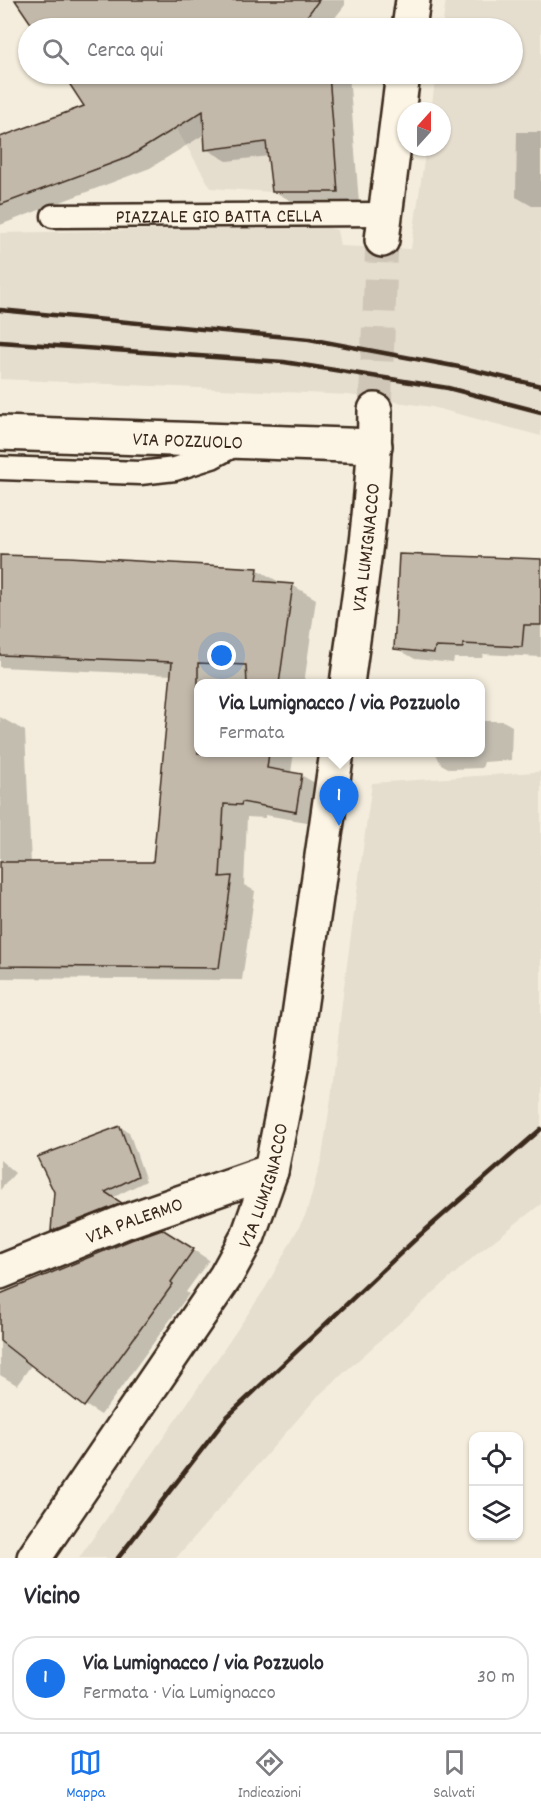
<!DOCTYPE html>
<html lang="it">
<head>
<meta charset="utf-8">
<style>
	body { margin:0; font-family:Dekko,sans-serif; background:#f2f2f3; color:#2b2b33 }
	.controls { position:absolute; right:18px; bottom:18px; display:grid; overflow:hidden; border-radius:12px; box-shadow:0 2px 4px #0004 }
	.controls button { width:54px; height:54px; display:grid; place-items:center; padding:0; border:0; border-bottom:2px solid #e1e1e2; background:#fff; color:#2b2b33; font:30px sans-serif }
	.compass { position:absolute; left:397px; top:102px; width:54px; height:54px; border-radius:50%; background:#fff; box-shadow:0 2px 4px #0004; rotate:21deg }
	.you { position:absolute; left:222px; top:656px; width:21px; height:21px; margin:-15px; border:4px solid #fff; border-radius:50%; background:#1a73e8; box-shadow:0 0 0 9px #1a73e833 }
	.badge { display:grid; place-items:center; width:39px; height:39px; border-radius:50%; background:#1a73e8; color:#fff; font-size:20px; font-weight:700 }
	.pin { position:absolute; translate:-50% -50px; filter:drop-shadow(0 2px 3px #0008) }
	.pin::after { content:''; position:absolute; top:32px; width:21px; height:18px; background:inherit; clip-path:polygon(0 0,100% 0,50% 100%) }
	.popup { position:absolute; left:194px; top:679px; width:291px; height:78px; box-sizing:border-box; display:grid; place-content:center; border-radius:12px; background:#fff; filter:drop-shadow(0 2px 4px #0005); font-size:20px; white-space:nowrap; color:#7c7c81 }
	.popup b { font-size:22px; color:#2b2b33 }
	.popup::after { content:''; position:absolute; left:50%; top:100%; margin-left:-12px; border:12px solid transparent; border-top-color:#fff }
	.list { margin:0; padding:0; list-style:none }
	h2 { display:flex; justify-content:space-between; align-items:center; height:78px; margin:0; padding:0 24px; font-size:26px }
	h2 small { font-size:20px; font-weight:400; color:#7c7c81 }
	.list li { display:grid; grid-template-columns:39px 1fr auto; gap:18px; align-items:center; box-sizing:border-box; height:84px; margin:0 12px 12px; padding:0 12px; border:2px solid #e1e1e2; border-radius:24px }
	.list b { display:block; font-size:22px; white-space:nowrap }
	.list p { margin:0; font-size:20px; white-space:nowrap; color:#7c7c81 }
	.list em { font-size:20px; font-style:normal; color:#7c7c81 }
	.icon { flex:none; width:33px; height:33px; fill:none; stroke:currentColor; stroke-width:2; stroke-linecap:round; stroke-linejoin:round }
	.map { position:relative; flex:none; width:541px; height:1558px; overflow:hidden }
	.search { position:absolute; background:#fff; box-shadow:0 2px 4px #0004; left:18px; right:18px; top:18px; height:66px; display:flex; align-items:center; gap:15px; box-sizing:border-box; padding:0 21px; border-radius:33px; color:#7c7c81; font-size:22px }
	.sheet { height:174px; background:#fff }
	nav { display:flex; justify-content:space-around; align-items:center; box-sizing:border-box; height:84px; border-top:2px solid #e1e1e2; background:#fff; font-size:16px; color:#7c7c81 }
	nav a { display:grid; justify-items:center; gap:3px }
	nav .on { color:#1a73e8 }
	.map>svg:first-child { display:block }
	.built { fill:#e5ddce }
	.shadow { fill:#0003 }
	.building { fill:#c3b9aa; stroke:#3b2a1e; stroke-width:1.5 }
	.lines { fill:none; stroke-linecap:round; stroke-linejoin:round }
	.primary-tunnel { stroke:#cfc6b7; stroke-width:33; stroke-dasharray:33 16; stroke-linecap:butt }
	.lane-casing { stroke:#3b2a1e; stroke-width:27 }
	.street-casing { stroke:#3b2a1e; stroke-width:38 }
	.primary-casing { stroke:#3b2a1e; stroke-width:38 }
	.lane { stroke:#fcf5e5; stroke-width:22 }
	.street { stroke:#fcf5e5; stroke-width:33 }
	.primary { stroke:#fcf5e5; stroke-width:33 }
	.rail { stroke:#3b2a1e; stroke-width:4.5 }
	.labels { text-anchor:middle; stroke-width:6; stroke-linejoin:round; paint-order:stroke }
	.street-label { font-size:20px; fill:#3b2a1e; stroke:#fcf5e5 }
</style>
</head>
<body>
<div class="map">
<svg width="541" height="1558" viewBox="0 0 541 1558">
	<rect width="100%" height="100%" fill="#f4eddd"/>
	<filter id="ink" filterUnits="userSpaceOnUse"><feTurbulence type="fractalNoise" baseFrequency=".0167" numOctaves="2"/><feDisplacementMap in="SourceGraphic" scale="12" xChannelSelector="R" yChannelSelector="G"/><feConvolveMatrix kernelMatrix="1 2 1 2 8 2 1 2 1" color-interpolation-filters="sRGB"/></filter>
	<g filter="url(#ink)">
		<!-- built -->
		<g class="built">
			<polygon points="446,0 541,0 541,436 432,407 348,395 0,379 0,233 323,226 337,230 340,246 411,249 426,147 442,147 442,111 431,111 436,74 512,74 512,28 442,28"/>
			<polygon points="155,74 329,74 338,192 272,192 211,188 176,128 161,84"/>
			<polygon points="541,771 541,1204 478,1253 318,1396 176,1558 79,1558 193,1395 266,1287 306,1214 322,1157 331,1098 344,986 372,783 535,772"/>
		</g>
		<!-- shadow -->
		<g class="shadow">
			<polygon points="17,0 345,0 345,5 327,28 35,28"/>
			<polygon points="65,74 349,74 359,203 295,203 273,191 269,156 227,161 206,149 205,134 150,168 0,225 0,139 86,107"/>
			<polygon points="517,132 541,132 541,206 532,206 516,197"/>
			<polygon points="0,557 258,570 281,583 292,585 316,599 304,684 198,684 198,752 294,752 291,773 301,775 325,789 319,824 265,815 265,818 247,817 244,885 255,891 242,980 0,978 0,717 25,731 31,864 154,864 172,675 0,667"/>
			<polygon points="541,561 541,657 483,654 482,658 454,658 453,663 415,659 396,648"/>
			<polygon points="480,721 503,721 512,726 511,760 484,762 482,768 450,769 441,764 435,752 480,752"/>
			<polygon points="120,1127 129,1132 146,1181 112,1198 129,1208 61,1235 53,1230 56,1191"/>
			<polygon points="0,1160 15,1173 0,1190"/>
			<polygon points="178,1240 209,1260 186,1292 189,1294 101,1415 85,1405 32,1364 17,1385 0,1375 0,1295 10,1290 131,1241"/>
		</g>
		<!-- building -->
		<g class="building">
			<polygon points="15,0 319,0 301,24 306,28 34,28"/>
			<polygon points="63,74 329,74 338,192 272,192 266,142 205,150 203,111 129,157 0,205 0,137 84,106"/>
			<polygon points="399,554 541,559 541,625 524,625 522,647 463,644 463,648 435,647 434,653 394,649"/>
			<polygon points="0,555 69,557 258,568 256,581 293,584 279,684 247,684 246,665 198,663 198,753 269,753 267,768 302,774 296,812 242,802 241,805 224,804 220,877 232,876 219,968 0,966 0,862 153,862 172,662 0,655"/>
			<polygon points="120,1126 138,1176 105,1192 122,1203 51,1231 54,1192 37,1157"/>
			<polygon points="162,1229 194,1249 171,1282 173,1284 84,1407 0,1341 0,1294 131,1240"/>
		</g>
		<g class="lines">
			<!-- primary-tunnel -->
			<polyline class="primary-tunnel" points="375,410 382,240"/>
			<defs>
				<g id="lane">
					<path id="s1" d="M53 216 386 214"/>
					<polyline points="0,468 140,473 175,469 212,457 240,442"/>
				</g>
				<g id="street">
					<path id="s2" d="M0 433 375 446"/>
					<path id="s3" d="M0 1272 124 1222 271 1171"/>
				</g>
				<g id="primary">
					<polyline points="409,28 413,0"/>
					<polyline points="382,240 403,74"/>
					<path id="s4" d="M347 684C359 593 375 501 375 410"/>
					<path id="s5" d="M34 1558 226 1276 248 1236 271 1171 292 1064 337 752"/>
				</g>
			</defs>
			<!-- lane casing -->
			<use href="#lane" class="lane-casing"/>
			<!-- street casing -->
			<use href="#street" class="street-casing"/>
			<!-- primary casing -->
			<use href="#primary" class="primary-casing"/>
			<!-- lane -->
			<use href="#lane" class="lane"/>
			<!-- street -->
			<use href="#street" class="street"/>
			<!-- primary -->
			<use href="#primary" class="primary"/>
			<!-- rail -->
			<g class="rail">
				<polyline points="0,310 309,339 459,367 541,386"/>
				<polyline points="0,342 284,362 448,388 541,412"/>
				<polyline points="118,1558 227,1417 420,1235 541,1129"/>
			</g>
		</g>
	</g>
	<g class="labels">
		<!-- street labels -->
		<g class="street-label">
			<text dy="7" stroke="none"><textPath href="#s1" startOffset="166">PIAZZALE GIO BATTA CELLA</textPath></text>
			<text dy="7" stroke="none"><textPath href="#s2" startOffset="188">VIA POZZUOLO</textPath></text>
			<text dy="7" stroke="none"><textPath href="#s4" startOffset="138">VIA LUMIGNACCO</textPath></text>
			<text dy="7" stroke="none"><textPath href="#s5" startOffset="440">VIA LUMIGNACCO</textPath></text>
			<text dy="7" stroke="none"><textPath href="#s3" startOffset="144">VIA PALERMO</textPath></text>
		</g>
	</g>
</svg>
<div class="controls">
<button><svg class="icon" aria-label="locate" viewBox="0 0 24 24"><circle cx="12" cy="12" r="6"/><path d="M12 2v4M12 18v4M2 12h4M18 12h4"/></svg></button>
<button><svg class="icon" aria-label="layers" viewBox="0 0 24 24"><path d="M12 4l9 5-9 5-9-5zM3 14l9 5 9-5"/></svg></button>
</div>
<svg class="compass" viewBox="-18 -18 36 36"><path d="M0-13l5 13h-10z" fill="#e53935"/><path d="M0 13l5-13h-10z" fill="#7c7c81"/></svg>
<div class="you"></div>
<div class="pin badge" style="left:339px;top:826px">1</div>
<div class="popup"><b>Via Lumignacco / via Pozzuolo</b>Fermata</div>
<div class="search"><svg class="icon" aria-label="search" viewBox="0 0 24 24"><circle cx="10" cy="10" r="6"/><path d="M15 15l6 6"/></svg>Cerca qui</div>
</div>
<section class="sheet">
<h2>Vicino<small></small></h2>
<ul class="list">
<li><span class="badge">1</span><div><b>Via Lumignacco / via Pozzuolo</b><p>Fermata · Via Lumignacco</p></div><em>30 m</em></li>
</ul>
</section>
<nav>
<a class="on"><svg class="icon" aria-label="map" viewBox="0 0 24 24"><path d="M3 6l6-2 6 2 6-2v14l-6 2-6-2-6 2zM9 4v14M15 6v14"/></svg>Mappa</a>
<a><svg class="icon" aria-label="directions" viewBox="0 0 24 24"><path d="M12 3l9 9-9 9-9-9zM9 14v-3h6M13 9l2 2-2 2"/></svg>Indicazioni</a>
<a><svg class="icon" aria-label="saved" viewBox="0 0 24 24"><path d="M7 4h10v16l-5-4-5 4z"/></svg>Salvati</a>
</nav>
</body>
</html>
